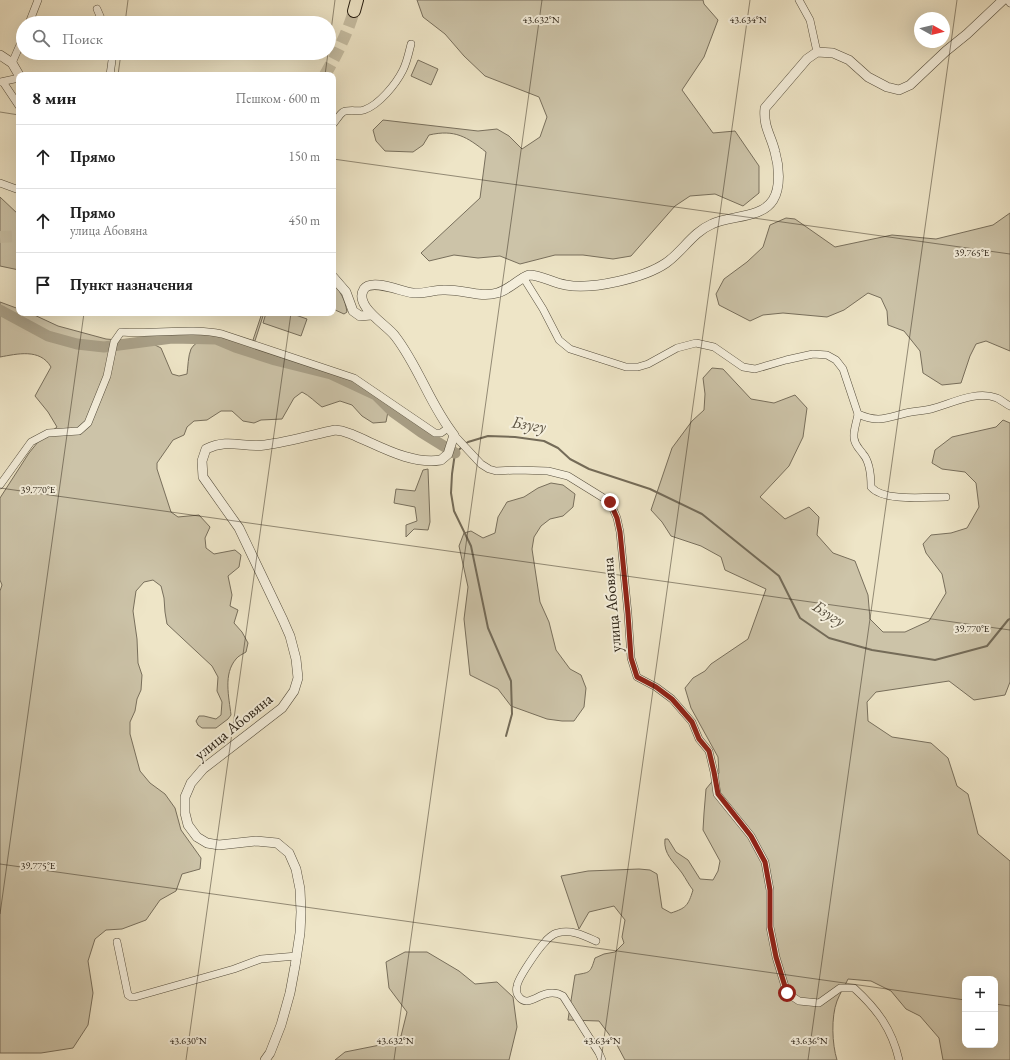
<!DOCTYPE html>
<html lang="ru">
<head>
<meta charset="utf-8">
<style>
	body { margin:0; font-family:"EB Garamond",serif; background:#f6f6f6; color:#222 }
	.controls { position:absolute; right:12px; bottom:12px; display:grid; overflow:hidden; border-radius:8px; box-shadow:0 4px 16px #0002 }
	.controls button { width:36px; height:36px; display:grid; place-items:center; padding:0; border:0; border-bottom:1px solid #e0e0e0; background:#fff; color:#222; font:20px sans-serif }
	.compass { position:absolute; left:914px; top:12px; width:36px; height:36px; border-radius:50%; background:#fff; box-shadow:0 4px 16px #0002; rotate:98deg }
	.stop { position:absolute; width:12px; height:12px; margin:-9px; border:3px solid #8f2418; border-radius:50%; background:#fff }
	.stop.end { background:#8f2418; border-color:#fff; box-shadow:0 1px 4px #0008 }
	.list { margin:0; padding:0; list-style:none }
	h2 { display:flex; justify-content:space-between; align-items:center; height:52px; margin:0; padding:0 16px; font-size:17px }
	h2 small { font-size:13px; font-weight:400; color:#767676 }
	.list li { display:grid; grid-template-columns:26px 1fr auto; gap:12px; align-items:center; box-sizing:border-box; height:64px; padding:0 16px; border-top:1px solid #e0e0e0 }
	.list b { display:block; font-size:15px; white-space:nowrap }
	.list p { margin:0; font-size:13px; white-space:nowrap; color:#767676 }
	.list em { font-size:13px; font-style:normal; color:#767676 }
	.icon { flex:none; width:22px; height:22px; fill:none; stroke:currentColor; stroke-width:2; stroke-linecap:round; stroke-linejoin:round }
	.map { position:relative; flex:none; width:1010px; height:1060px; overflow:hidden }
	.search { position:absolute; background:#fff; box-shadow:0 4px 16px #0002; left:16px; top:16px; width:320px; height:44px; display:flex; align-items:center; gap:10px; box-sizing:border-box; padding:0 14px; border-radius:22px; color:#767676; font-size:15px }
	.panel { position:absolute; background:#fff; box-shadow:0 4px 16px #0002; left:16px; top:72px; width:320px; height:244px; border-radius:8px }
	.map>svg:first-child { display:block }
	.green { fill:#ccc3a8; stroke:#786f5c; fill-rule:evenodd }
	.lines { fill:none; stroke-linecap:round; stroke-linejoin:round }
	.stream { stroke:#746b58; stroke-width:2 }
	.river { stroke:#a9a088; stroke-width:11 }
	.trunk-tunnel { stroke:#c6bda2; stroke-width:12; stroke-dasharray:12 6; stroke-linecap:butt }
	.minor-casing { stroke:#564e3d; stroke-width:8 }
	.tertiary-casing { stroke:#564e3d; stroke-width:10 }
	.trunk-casing { stroke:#241b0f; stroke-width:14 }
	.minor { stroke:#f4eedb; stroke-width:7 }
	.tertiary { stroke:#f4eedb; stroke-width:9 }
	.trunk { stroke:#eee5c7; stroke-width:12 }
	.route { stroke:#8f2418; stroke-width:5 }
	.ticks { fill:none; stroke:#241b0f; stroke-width:1; stroke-opacity:0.45 }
	.labels { text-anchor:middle; stroke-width:4; stroke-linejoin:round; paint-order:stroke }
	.street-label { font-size:16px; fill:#241b0f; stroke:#f4eedb }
	.water-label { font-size:17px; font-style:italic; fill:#59503f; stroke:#f4eedb }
	.ticks-label { font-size:10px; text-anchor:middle; fill:#241b0f; stroke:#f4eedb; stroke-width:4; stroke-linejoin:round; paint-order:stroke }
</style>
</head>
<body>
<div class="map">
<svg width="1010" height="1060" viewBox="0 0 1010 1060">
	<rect width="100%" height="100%" fill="#eee5c7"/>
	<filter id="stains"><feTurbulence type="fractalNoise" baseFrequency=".005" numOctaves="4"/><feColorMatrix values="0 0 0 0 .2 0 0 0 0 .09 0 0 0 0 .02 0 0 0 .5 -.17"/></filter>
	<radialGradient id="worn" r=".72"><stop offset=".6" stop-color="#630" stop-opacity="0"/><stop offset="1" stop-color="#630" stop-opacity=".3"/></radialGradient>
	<!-- green -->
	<g class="green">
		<path d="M417 0H703L704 4 718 20 704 57 682 90 713 133 735 131 759 166V193L743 206 715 194 690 196 675 206 631 256 613 259 583 255H555L520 264 500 256 478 258 454 255 429 261 421 253 480 198 486 152C467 137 455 129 429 135L423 145 413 152 385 151 376 141 373 130 383 120 478 131 497 129 509 136 522 149 540 137 547 117 539 97 485 76 464 56 445 34 423 17Z"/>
		<polygon points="418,60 438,69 431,85 411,76"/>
		<polygon points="0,197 19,215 19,270 0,266"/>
		<polygon points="1010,213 1010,351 986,341 976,344 970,356 961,383 942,385 923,373 920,351 904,331 888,325 887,311 881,298 868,293 844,310 827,317 783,313 763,315 750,321 719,305 716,294 724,279 747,262 763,247 770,225 786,218 795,219 835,247 892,235 936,239 993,225"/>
		<path d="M333 283C341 292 345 300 347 312L344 314 333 309Z"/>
		<path d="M0 302 19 309V313H30L58 326 106 339 151 343 161 348 172 374 179 376 187 374C188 367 188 356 191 349 200 332 235 346 250 349L262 313H264L252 350 295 363 318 368 348 378 373 392 389 406 386 422 373 423 362 416 352 405 340 401 322 407C315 402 310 396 302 392L294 398 282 419 261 420 254 423 243 421 232 411H221L207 420 194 421 187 427 184 435 173 440 157 463V469L171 512 178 517 199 515 210 527 205 538 206 548 214 554 235 550 241 555 239 567 228 576 232 595 230 606 238 610 234 623 242 632 248 643 246 652C243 654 238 656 236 659 223 674 229 697 231 715L228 719 216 728H202L198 725 196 721 199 716H204L216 719 221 715 222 702 217 691 218 677 212 666 167 624 165 612 164 598 161 586 153 580 144 582 136 591 133 611 137 639 138 663 142 675 141 690 137 699 135 711 130 722V734L140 771 150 783 165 794 175 808 181 830 201 858 200 869 182 874 176 891 160 900 146 920 122 929 106 930 95 939 88 961 93 993 88 1025 73 1048 41 1053H0V591L2 585 0 580V498L29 453 38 442 57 427 48 412 35 396 51 367C40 348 17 354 0 357Z"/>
		<polygon points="266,313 290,313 307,319 301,336 263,323"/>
		<path d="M712 368 723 369 751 399 774 403 795 395 807 408 803 437 789 466 760 497 785 519 809 507 819 517 817 535 833 553 855 561 868 595 870 619 883 632H905L929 621 946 593 942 574 926 553 923 544 931 535 951 533 967 528 979 507 976 483 965 472 942 469 932 463 935 450 952 437 996 427 1003 420 1010 423V682L1005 695 974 700 949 681 876 692 867 702 868 721 892 737 931 743 948 758 957 786 968 794 978 834 1010 861V1060H943L939 1038 920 1016 906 1009 891 991 871 981 848 979C845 986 840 993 837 1001 831 1017 832 1044 837 1060H625L617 1045 599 1021 568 1020 575 975C590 972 590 974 595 958L604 954 615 952 624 943 622 937 625 920 614 906 589 912 579 929 561 876 588 871 639 869 650 870 657 874 662 908 671 913C686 908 688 906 693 890 689 885 686 879 682 873 674 862 663 854 665 839H668L676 852 688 860 700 879 713 880 718 871 720 861 703 830 704 813 706 789 719 773 718 757 691 708 685 688 693 678 705 671 711 664 748 639 766 589 725 570 721 557 701 546 671 536 662 522 651 510 672 448 692 421 704 410 705 394 703 378ZM965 979H995V1045H965Z"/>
		<polygon points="428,469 430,522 428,530 414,529 406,537 406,525 417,521 415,507 394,503 396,489 415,491 423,470"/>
		<polygon points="551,483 563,485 575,494 573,507 563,516 550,519 541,526 534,537 532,549 540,602 549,622 556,650 570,669 581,675 586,688 584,707 574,721 562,721 547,719 511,706 498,689 470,675 464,619 468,587 459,546 464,533 471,531 483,538 495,533 498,517 507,502 524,497 538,488"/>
		<polygon points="405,952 427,952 459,971 475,984 497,982 513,997 517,1027 509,1060 335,1060 345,1052 380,1045 401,1036 407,1012 389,988 386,962"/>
	</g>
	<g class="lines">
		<!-- stream -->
		<g class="stream">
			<polyline points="465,444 468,442 488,436 515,437 544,441 558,448 570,459 589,469 650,489 702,514 779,576 800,618 829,638 872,650 935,660 987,646 1008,620 1010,619"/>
			<polyline points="462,447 455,453 452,474 451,493 454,511 471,546 488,628 511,681 512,714 506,736"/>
		</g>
		<!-- river -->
		<polyline class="river" points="0,310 48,336 77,344 104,347 172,338 216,339 235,347 275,360 331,374 376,395 393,412 421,432 455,453"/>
		<!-- trunk-tunnel -->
		<g class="trunk-tunnel">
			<path d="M325 75C337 54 347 34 354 11"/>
			<polyline points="0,237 19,236"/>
		</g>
		<defs>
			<g id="minor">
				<polyline points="799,0 810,20 817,52"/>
				<polyline points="1008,0 1010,3"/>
				<polyline points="97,9 103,23"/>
				<polyline points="29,23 38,0"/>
				<polyline points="12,63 23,38"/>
				<polyline points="110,75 113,53"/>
				<polyline points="0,82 19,78"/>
				<polyline points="3,82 19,106"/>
				<path d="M333 124C336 121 339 115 343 112 349 109 358 112 364 110 379 105 396 84 403 70 407 62 409 52 411 44"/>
				<polyline points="0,183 19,190"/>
				<path d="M523 277 543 309 559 340 570 349 626 367H638L648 364 677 348 696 343 714 347 743 367 755 369 786 360 813 354 827 355 836 360 843 369 858 414C878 423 886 418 906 413 914 411 922 411 931 409 951 404 975 390 997 398 1001 400 1006 404 1010 406"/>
				<path d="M858 414C857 421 853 431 854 438 855 446 859 448 863 454 870 462 871 476 871 487 884 502 926 497 946 497"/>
				<path d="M454 435 481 464 489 469 496 471 518 470 548 471 568 476 610 502 617 518 620 532 628 614 631 658 637 677 656 687 672 699 692 722 699 739 709 751 714 772 717 794 751 836 765 862 770 890V927L776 957 787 993 799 1001 819 1003 840 988H854C877 1009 892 1029 899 1060"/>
				<path d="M0 485 31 442 48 433 79 431 88 423 107 376 114 342 121 332C155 335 189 327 222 334L354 378 435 433H441L448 428"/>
				<path d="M596 941C583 935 571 929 557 933 553 934 547 939 545 942 538 949 518 978 517 986 516 990 517 995 520 998 530 1009 544 985 563 996L599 1053 602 1060"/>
				<polyline points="117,942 128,995 131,997 135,997 234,969 261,959 297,956"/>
			</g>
			<g id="tertiary">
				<polyline points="0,55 12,63 19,75"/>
				<polyline points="333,277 346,292 353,311 360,316 371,315"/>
				<path d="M265 1060 270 1053 281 1025 290 993 295 966 300 933 301 912 300 889 296 869 289 853 277 843 256 841 219 845 207 843 197 837 188 825 185 813V797L191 783 203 769 282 708 294 691 298 678 296 659 290 636 283 620 239 528 203 477 202 461 206 449C229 438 243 448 265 445 289 442 312 435 335 430L342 431 351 434C378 445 410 465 441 460L448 454 454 435C430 405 419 367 395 336 387 325 353 306 364 289 372 278 402 292 413 293 424 294 433 290 443 290 462 289 480 298 497 293 509 290 518 279 529 275 541 275 553 283 566 285 592 290 644 278 666 263 682 252 693 232 712 224 730 215 761 219 773 200 781 187 779 166 775 152 771 135 763 127 765 108L807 59 817 52 833 53 849 60 868 77 887 87 899 90 910 85 946 51 967 34 1003 0"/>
			</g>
			<polyline id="trunk" points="354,11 357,0"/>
		</defs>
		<!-- minor casing -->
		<use href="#minor" class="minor-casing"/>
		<!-- tertiary casing -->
		<use href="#tertiary" class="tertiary-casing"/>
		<!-- trunk casing -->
		<use href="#trunk" class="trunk-casing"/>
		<!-- minor -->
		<use href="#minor" class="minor"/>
		<!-- tertiary -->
		<use href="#tertiary" class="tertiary"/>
		<!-- trunk -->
		<use href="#trunk" class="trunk"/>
	</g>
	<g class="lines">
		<!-- route -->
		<polyline class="route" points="610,502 617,518 620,532 628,614 631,658 637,677 656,687 672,699 692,722 699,739 709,751 714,772 718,794 751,836 765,862 770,890 770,927 776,957 787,993"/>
	</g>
	<!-- ticks -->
	<path class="ticks" d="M125 23 128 0M329 46 335 0M118 75 121 53M325 75 328 53M0 112 19 115M333 159 1010 254M0 488 1010 630M0 864 965 1000M0 914 84 313M995 1004 1010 1006M186 1060 291 313M394 1060 542 0M601 1060 750 0M808 1060 957 0"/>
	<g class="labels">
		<!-- street labels -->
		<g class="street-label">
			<text transform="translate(611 605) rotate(-95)" y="6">улица Абовяна</text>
			<text transform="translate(233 726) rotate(-39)" y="6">улица Абовяна</text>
		</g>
		<!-- water labels -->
		<g class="water-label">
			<text transform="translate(529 424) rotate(9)" y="6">Бзугу</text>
			<text transform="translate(829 613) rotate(32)" y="6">Бзугу</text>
		</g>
	</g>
	<g class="ticks-label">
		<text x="541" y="23">43.632°N</text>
		<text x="748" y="23">43.634°N</text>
		<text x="972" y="256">39.765°E</text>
		<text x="38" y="493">39.770°E</text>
		<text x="972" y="632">39.770°E</text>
		<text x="38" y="869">39.775°E</text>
		<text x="188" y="1044">43.630°N</text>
		<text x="395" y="1044">43.632°N</text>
		<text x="602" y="1044">43.634°N</text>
		<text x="809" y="1044">43.636°N</text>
	</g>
	<rect width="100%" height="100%" filter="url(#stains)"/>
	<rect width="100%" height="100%" fill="url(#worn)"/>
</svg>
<div class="controls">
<button>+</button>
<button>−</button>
</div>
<svg class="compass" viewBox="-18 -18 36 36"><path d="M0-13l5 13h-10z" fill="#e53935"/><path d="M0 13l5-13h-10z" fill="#767676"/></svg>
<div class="stop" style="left:787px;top:993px"></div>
<div class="stop end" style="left:610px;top:502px"></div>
<div class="search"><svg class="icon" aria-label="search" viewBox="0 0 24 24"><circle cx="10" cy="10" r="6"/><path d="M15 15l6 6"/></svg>Поиск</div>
<section class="panel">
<h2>8 мин<small>Пешком · 600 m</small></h2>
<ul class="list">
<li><svg class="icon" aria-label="ahead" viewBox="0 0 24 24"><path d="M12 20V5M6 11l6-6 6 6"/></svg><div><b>Прямо</b></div><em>150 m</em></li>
<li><svg class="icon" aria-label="ahead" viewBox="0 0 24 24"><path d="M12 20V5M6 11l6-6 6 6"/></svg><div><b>Прямо</b><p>улица Абовяна</p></div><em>450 m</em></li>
<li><svg class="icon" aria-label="arrive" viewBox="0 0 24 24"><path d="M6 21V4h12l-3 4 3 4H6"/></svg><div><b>Пункт назначения</b></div></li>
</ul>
</section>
</div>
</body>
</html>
